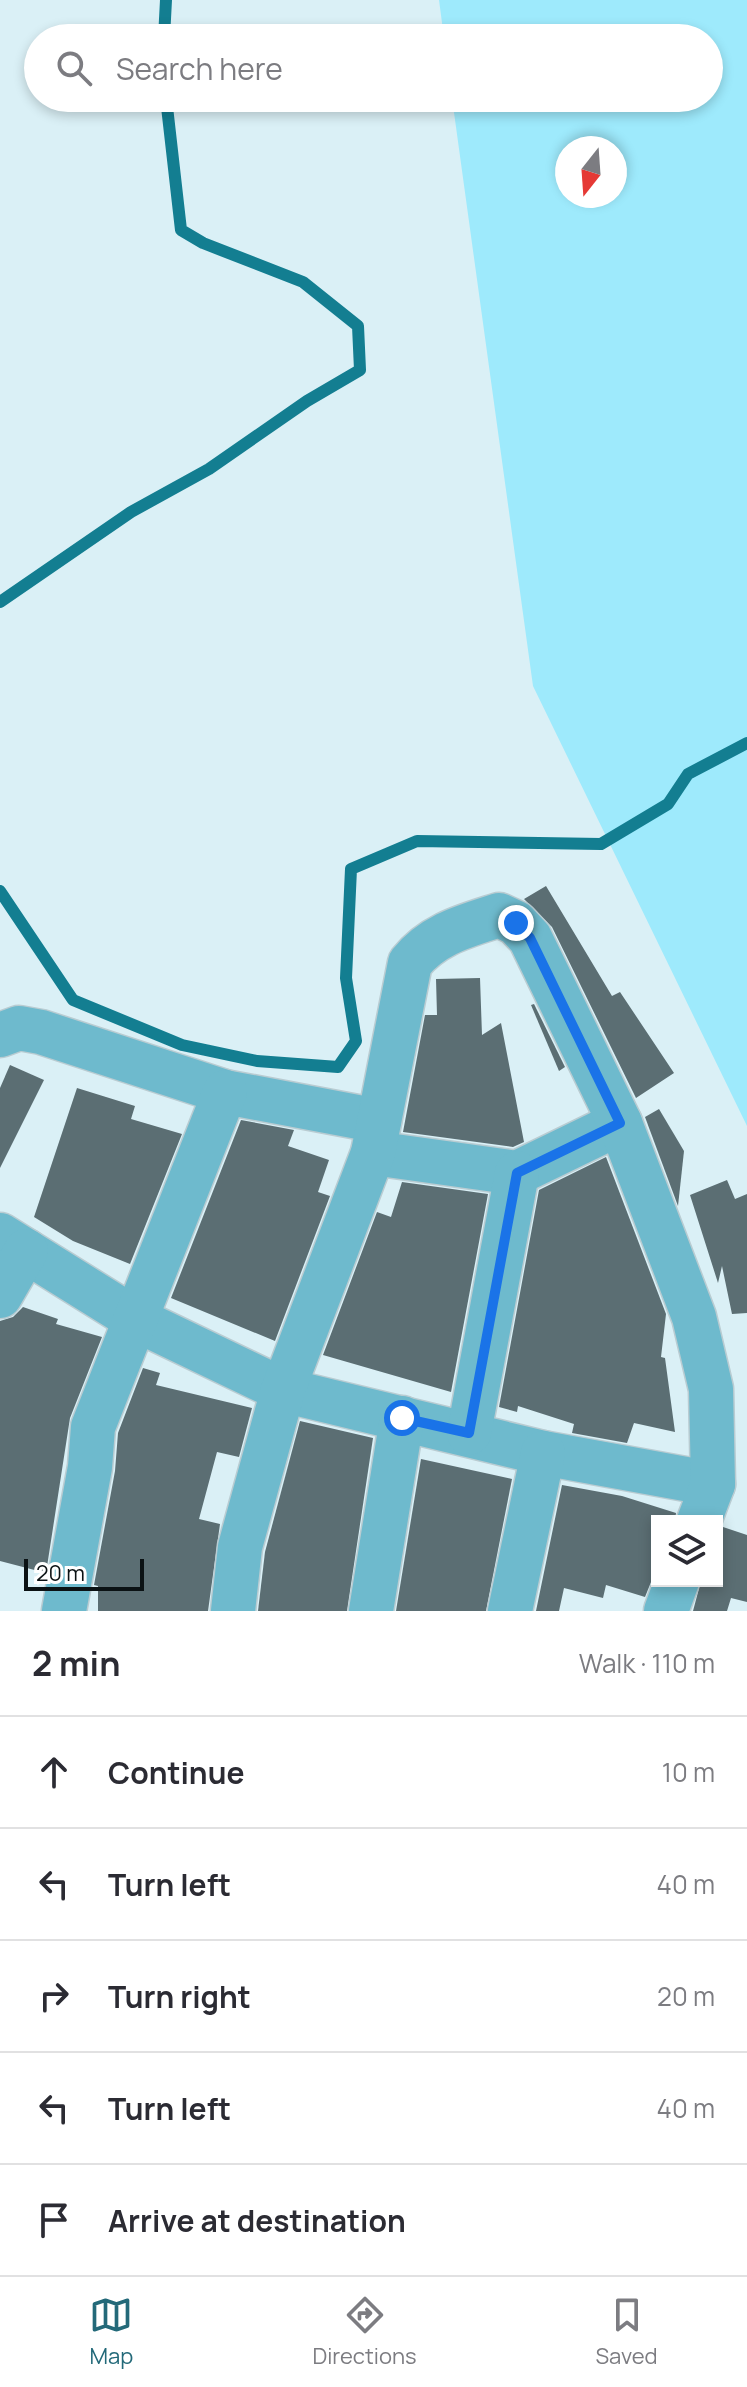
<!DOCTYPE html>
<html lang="en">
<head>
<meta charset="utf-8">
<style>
	body { margin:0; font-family:Manrope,sans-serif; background:#f2f2f3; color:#2b2b33 }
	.controls { position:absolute; right:24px; bottom:24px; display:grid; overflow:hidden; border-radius:0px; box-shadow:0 4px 12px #0003 }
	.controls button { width:72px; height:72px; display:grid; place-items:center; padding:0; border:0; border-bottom:2px solid #e1e1e2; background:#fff; color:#2b2b33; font:40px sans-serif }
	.compass { position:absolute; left:555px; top:136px; width:72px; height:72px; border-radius:50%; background:#fff; box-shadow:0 4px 12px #0003; rotate:197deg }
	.scale { position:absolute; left:24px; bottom:20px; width:120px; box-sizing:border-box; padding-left:8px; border:4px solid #0b1214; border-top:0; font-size:22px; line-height:28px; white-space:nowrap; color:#0b1214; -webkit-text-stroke:6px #fff; paint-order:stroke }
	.stop { position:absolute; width:24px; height:24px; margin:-18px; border:6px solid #1a73e8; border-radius:50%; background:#fff }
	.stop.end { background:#1a73e8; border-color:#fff; box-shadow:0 2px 8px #0008 }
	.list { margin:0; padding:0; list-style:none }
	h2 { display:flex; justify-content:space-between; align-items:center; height:104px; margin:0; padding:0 32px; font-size:34px }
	h2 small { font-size:26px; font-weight:400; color:#7c7c81 }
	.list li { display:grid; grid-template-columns:52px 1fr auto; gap:24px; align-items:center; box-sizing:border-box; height:112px; padding:0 32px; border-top:2px solid #e1e1e2 }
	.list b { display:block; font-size:30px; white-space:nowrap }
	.list em { font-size:26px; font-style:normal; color:#7c7c81 }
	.icon { flex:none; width:44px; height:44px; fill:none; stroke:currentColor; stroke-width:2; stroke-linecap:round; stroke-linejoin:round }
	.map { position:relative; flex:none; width:747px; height:1611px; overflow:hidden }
	.search { position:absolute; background:#fff; box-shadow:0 4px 12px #0003; left:24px; right:24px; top:24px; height:88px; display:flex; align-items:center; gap:20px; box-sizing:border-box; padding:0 28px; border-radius:44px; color:#7c7c81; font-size:30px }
	.sheet { height:664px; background:#fff }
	nav { display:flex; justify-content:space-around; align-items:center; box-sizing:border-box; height:112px; border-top:2px solid #e1e1e2; background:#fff; font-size:22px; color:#7c7c81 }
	nav a { display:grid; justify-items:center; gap:4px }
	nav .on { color:#236979 }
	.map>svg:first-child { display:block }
	.green { fill:#9eeafc; fill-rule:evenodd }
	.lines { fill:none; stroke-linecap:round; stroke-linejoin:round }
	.stream { stroke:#137e91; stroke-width:12 }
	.building { fill:#5b6e73 }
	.minor-casing { stroke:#b9ccd2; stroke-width:47 }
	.minor { stroke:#6ebacd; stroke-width:44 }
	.route { stroke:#1a73e8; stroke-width:10 }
</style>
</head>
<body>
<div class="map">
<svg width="747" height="1611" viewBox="0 0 747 1611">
	<rect width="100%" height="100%" fill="#daf0f6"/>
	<!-- green -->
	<path class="green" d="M439 0H747V1126L533 686 452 98H709V38H444ZM567 148H615V196H567Z"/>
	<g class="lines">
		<!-- stream -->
		<g class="stream">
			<polyline points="164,38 166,0"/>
			<polyline points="0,602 131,512 209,469 307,401 360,370 358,326 303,282 203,243 181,230 166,98"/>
			<polyline points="0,891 73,1000 182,1045 257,1061 338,1067 356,1041 346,978 351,869 417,841 601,844 668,804 688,774 747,743"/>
		</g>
	</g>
	<!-- building -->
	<g class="building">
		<polygon points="546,886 612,996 620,992 674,1073 636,1098 552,927 524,899"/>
		<polygon points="480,978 482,1035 501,1023 524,1142 513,1147 403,1132 425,1015 437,1015 436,979"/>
		<polygon points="534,1004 565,1067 559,1071 531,1005"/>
		<polygon points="10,1065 44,1080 0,1168 0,1088"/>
		<polygon points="77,1088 135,1106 131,1119 182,1134 130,1264 73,1241 34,1217"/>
		<polygon points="659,1109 684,1151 678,1206 645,1117"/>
		<polygon points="241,1120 294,1130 288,1146 329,1160 318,1192 330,1196 275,1341 171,1298"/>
		<polygon points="606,1157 666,1314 661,1357 665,1358 675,1432 634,1423 627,1443 572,1433 574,1424 518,1406 517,1412 499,1407 539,1190"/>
		<polygon points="727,1180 735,1199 747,1194 747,1313 732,1314 722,1266 718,1283 690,1195"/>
		<polygon points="402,1182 488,1194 451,1392 323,1355 377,1212 391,1217"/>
		<polygon points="23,1307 58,1319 56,1324 102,1337 70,1418 46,1573 0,1561 0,1321 13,1317"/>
		<polygon points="143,1368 160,1373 156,1385 252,1408 239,1457 217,1452 199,1519 220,1524 208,1611 98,1611 98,1586 94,1585 115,1471 118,1433"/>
		<polygon points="300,1421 373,1438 347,1611 258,1611 265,1552"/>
		<polygon points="421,1459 512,1479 486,1611 396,1611"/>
		<polygon points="562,1485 622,1496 676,1513 675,1521 657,1521 657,1567 645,1597 606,1585 603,1598 564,1588 559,1611 536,1611"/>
		<polygon points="723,1527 747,1535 747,1602 731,1598 727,1611 693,1611 701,1581 717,1581 717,1538"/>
	</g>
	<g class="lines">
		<defs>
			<g id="minor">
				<polyline points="0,1035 19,1028 41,1032 225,1092 379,1121"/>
				<polyline points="373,1153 517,1173 620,1123"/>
				<polyline points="0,1235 135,1319 283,1390 543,1453 713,1484"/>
				<polyline points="0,1296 26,1251"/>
				<polyline points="469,1433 517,1173"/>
				<polyline points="64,1611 90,1467 93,1427 225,1092"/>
				<path d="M233 1611 240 1547 283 1390 373 1153 410 963C433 934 465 926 499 915L516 923 530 938 620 1123 694 1317 711 1389 713 1484 699 1521"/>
				<polyline points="371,1611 402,1418"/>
				<polyline points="510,1611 543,1453"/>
				<polyline points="666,1611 677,1581"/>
			</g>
		</defs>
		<!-- minor casing -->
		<use href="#minor" class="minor-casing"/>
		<!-- minor -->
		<use href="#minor" class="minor"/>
	</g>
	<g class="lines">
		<!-- route -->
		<polyline class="route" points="402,1418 469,1433 517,1173 620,1123 530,938 516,923"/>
	</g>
</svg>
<div class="controls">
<button><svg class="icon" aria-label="layers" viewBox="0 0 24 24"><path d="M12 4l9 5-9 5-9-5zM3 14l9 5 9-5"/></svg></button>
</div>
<svg class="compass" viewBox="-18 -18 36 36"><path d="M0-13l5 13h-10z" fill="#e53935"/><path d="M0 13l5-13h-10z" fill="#7c7c81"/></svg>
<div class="scale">20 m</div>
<div class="stop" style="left:402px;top:1418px"></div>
<div class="stop end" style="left:516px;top:923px"></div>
<div class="search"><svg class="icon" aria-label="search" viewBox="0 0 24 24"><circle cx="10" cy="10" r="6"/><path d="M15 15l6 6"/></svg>Search here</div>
</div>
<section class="sheet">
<h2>2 min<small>Walk · 110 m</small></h2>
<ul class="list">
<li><svg class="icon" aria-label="ahead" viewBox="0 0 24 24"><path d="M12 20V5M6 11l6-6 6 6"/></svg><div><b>Continue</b></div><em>10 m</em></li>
<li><svg class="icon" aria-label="left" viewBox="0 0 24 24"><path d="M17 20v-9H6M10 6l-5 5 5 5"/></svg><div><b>Turn left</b></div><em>40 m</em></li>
<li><svg class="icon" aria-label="right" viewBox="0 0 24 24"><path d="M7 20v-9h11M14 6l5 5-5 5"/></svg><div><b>Turn right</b></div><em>20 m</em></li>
<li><svg class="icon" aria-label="left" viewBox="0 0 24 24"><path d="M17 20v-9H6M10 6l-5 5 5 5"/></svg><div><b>Turn left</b></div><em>40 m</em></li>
<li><svg class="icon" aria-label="arrive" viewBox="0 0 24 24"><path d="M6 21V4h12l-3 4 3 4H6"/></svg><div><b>Arrive at destination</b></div></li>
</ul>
</section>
<nav>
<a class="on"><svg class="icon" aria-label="map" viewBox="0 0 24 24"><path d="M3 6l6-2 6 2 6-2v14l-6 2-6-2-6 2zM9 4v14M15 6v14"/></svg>Map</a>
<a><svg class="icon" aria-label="directions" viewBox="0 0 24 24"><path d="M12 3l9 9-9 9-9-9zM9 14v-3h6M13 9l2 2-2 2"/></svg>Directions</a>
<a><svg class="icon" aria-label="saved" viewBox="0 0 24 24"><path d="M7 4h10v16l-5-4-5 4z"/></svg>Saved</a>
</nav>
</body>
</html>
